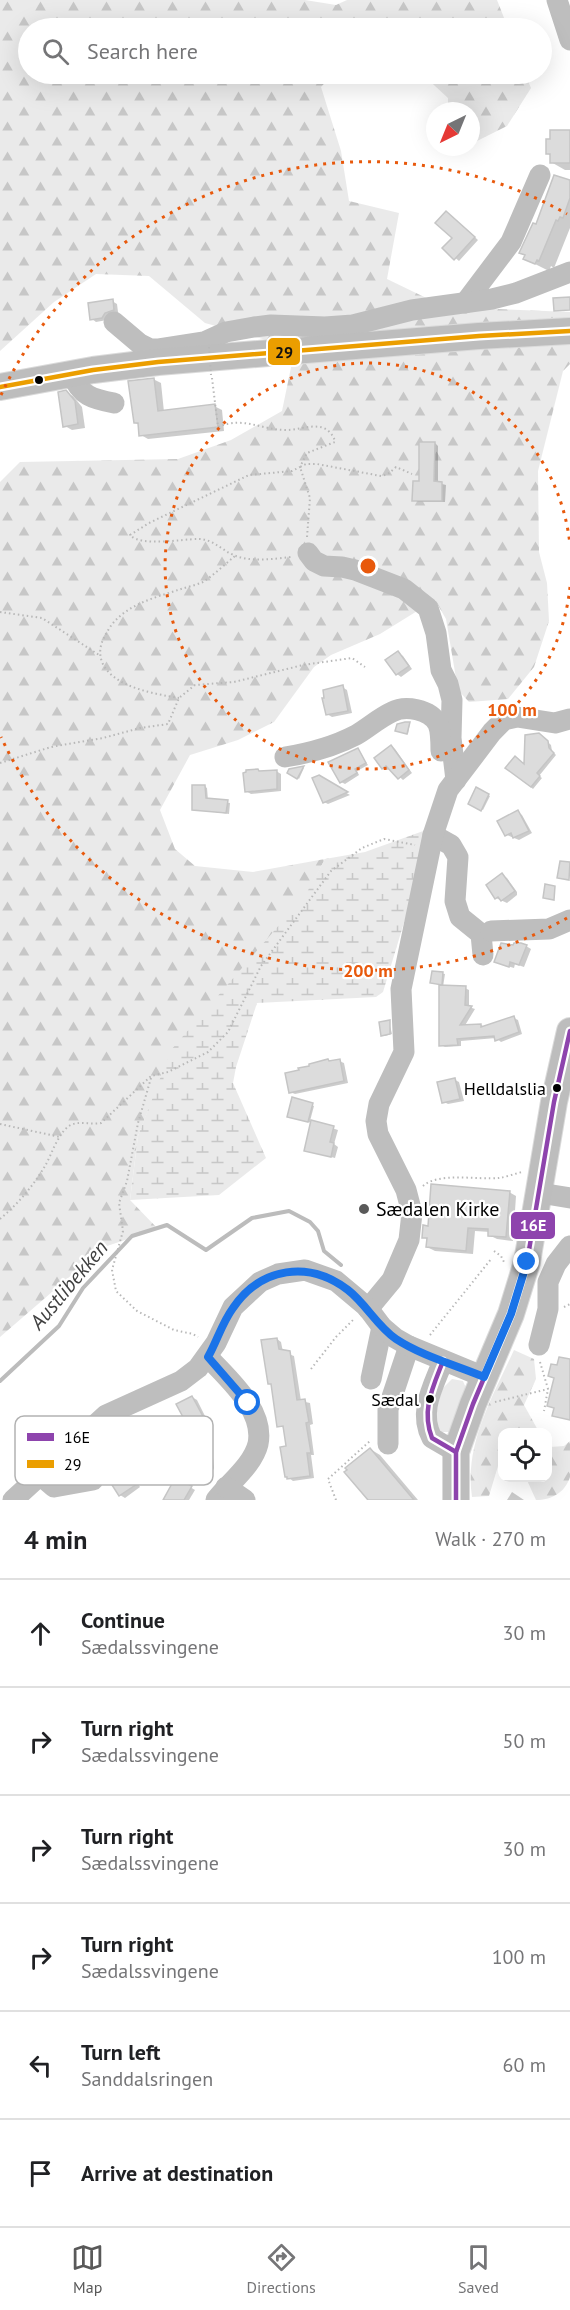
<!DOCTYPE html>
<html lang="en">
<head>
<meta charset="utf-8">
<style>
	body { margin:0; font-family:"PT Sans",sans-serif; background:#f6f6f6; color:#202124 }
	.controls { position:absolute; right:18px; bottom:18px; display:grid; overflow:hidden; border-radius:12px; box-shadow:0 6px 24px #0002 }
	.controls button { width:54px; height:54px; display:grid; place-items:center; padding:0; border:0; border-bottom:2px solid #e0e0e0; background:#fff; color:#202124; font:30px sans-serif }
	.compass { position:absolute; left:426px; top:102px; width:54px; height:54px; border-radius:50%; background:#fff; box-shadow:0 6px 24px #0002; rotate:223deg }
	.stop { position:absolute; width:18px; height:18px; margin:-14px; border:4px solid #1a73e8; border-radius:50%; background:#fff }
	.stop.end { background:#1a73e8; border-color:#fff; box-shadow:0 2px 6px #0008 }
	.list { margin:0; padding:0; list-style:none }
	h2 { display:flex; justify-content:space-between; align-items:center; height:78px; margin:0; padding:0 24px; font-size:26px }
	h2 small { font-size:20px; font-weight:400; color:#757577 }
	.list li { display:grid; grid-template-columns:39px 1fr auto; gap:18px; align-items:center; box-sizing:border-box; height:108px; padding:0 24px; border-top:2px solid #e0e0e0 }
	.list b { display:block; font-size:22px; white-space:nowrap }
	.list p { margin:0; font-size:20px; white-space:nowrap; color:#757577 }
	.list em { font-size:20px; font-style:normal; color:#757577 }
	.icon { flex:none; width:33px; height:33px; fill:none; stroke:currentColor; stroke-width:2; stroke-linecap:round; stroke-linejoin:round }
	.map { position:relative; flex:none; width:570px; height:1500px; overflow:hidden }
	.search { position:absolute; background:#fff; box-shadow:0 6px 24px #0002; left:18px; right:18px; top:18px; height:66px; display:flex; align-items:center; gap:15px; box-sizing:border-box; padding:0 21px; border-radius:33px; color:#757577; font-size:22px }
	.sheet { height:726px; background:#fff }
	nav { display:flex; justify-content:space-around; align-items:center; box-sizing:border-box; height:84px; border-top:2px solid #e0e0e0; background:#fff; font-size:16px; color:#757577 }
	nav a { display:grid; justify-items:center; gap:3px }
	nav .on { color:#595959 }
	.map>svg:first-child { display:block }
	.grass { fill:#eaeaea }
	.forest { fill:url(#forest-firs) }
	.wetland { fill:url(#wetland-marsh) }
	.shadow { fill:#0003 }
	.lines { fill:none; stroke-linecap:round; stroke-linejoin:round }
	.stream { stroke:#bcbcbc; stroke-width:4 }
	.building { fill:#dcdcdc; stroke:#c5c5c5; stroke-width:1.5 }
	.major-casing { stroke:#dbdbdb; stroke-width:28 }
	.path { stroke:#b8b8b8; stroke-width:2; stroke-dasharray:1.5 3; stroke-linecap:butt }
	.minor { stroke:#bebebe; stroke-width:21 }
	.major { stroke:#bdbdbd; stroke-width:26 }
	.path-bridge { stroke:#b8b8b8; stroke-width:2; stroke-dasharray:1.5 3; stroke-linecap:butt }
	.bus-1-casing { stroke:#fff; stroke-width:9 }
	.bus-2-casing { stroke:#fff; stroke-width:9 }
	.bus-1 { stroke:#8e44ad; stroke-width:4.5 }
	.bus-2 { stroke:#eb9e00; stroke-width:4.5 }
	.route { stroke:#1a73e8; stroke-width:8 }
	.ring { fill:none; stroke:#e8590c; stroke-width:3; stroke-dasharray:3 6 }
	.bus-dot { fill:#000; stroke:#fff; stroke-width:2 }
	.poi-dot { fill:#595959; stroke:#fff; stroke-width:2 }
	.labels { text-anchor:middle; stroke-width:4.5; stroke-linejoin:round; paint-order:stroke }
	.bus-label { font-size:18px; fill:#000; stroke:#fff; text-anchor:end }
	.poi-label { font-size:20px; fill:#000; stroke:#fff; text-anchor:start }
	.water-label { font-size:21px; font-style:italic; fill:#404040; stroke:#fff }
	.key { fill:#fff; stroke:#b2b2b2; stroke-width:1.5 }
	.key-label { font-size:16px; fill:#000 }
	.centre { fill:#e8590c; stroke:#fff; stroke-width:3 }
	.ring-label { font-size:18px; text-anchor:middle; font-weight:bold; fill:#e8590c; stroke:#fff; stroke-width:4.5; stroke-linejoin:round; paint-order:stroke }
	.line-badge { stroke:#fff; stroke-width:2 }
	.badge-label { font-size:16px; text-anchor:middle; font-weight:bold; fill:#fff }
	.pale-badge-label { font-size:16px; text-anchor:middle; font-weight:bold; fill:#111 }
</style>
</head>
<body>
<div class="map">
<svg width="570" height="1500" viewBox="0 0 570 1500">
	<defs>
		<pattern id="forest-firs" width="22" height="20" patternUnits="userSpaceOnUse" patternTransform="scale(1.5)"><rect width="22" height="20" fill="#eaeaea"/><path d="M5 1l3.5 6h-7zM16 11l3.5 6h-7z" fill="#c7c7c7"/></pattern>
		<pattern id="wetland-marsh" width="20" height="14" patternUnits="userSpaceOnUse" patternTransform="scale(1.5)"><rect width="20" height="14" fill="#eaeaea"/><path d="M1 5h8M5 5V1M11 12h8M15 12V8" fill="none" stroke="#c7c7c7"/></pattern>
	</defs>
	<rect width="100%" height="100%" fill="#fff"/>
	<!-- grass -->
	<polygon class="grass" points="452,1379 463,1381 468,1393 451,1432 441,1432 433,1418 443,1388"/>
	<!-- forest -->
	<g class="forest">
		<polygon points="0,0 305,0 336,5 347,0 497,0 508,28 28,28 28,74 333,74 321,87 341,151 349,201 399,213 387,279 445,307 570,312 570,364 563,371 538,471 539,552 547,583 549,621 534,667 508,699 469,702 458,690 446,619 435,600 380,634 331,655 314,667 274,722 238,740 190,755 160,810 175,849 195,866 253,872 325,859 307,894 150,1106 138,1136 130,1200 158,1229 104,1247 0,1337 0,482 20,462 178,459 231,440 282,411 295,348 205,323 149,276 96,274 54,302 0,351"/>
		<polygon points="422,74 525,74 531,88 507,126 471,144 471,111 448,111 448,98"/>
		<path d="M514 1350 534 1359 536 1379 524 1405 539 1432H502V1467L498 1466 489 1496 472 1497C464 1445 493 1396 514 1350Z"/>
		<path d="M570 1441C570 1452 570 1467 570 1477 565 1493 551 1500 536 1500L526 1478H548V1444L550 1447 564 1446Z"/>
	</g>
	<!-- wetland -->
	<polygon class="wetland" points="426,830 425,853 383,992 376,997 257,1003 236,1067 233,1083 266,1158 219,1195 130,1200 138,1136 171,1050 306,894 325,859 365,852"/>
	<!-- shadow -->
	<g class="shadow">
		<polygon points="570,132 570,170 565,170 551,162 551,156 547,153"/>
		<polygon points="570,182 570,228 554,268 551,266 549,271 525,259 537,226"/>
		<polygon points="450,215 478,240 459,261 444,248 454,238"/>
		<polygon points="112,301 117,304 118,312 109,315 107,320 96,322 92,319"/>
		<polygon points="153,379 161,383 164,412 214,406 222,410 224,431 148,439 141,435 140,425 135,423"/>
		<polygon points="65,392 73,396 82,407 85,428 72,430 65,426"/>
		<polygon points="435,443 438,446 438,483 446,485 445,502 418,502 414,500"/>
		<polygon points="398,653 403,656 412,669 401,677 397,674"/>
		<polygon points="342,687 347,690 352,713 332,717 327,714"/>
		<polygon points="410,723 408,734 398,731 398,725"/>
		<polygon points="542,737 551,745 552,751 556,755 539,776 542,778 533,789 507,767 525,766"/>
		<polygon points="391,746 395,749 412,773 403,780 390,768 388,770 383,768"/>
		<polygon points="357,750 368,765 357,771 359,775 345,784 341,782"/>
		<polygon points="304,768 299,779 289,772 290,771"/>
		<polygon points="276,771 281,774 281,791 251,794 246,791"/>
		<polygon points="319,777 350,795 328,804 324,802"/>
		<polygon points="204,786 207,788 208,800 230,803 229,814 194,809"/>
		<polygon points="477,789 490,796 483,810 470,803"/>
		<polygon points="518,812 522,815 532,833 519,840 507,835"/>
		<polygon points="502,875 507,878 517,892 517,895 507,903 496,898"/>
		<polygon points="526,946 531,949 524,967 515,964 514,968 501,964"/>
		<polygon points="433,972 445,974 443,987 465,988 469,990 469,1007 475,1009 464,1027 481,1025 485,1027 514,1018 518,1020 522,1034 501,1042 496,1038 461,1041 461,1046 445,1047 441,1045 441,984"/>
		<polygon points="389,1022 392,1034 385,1036 383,1035"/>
		<polygon points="339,1061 344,1063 348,1083 295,1094 290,1092 331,1062"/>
		<polygon points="455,1080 459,1082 464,1101 448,1104 444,1102"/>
		<polygon points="293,1099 314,1106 310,1121 338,1130 334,1144 338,1147 335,1158 305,1150 312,1123 290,1117"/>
		<polygon points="509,1192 516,1196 513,1241 497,1239 489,1235 490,1232 475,1231 473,1254 435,1251 427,1247 428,1240 424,1237 429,1227"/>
		<polygon points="277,1339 281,1342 283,1352 294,1356 301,1401 310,1403 313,1424 310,1425 314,1455 311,1455 314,1478 293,1481 289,1478 285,1428 279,1426 273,1386 269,1383"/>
		<polygon points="192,1397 197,1400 209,1424 196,1432 191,1429"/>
		<polygon points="141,1427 175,1449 162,1467 149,1458 134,1478 140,1487 125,1498 120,1495 129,1444"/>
		<polygon points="207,1443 212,1446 214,1468 207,1483 195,1479"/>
		<polygon points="370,1449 380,1455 418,1500 370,1500"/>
		<polygon points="180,1481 195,1490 189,1500 164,1500"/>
		<polygon points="512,1492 524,1500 507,1500"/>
	</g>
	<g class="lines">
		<!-- stream -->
		<polyline class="stream" points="0,1381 59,1326 83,1288 132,1236 167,1225 206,1250 252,1218 289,1211 310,1222 318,1231 324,1251 341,1265"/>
	</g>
	<!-- building -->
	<g class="building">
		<polygon points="550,130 570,130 570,163 550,163 550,154 546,154 546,139 550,139"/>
		<polygon points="554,175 570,180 570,198 563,218 560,217 558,221 556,220 539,261 537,260 535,264 523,259 525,255 519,253 533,223 536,224"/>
		<polygon points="446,211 475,237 454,260 442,248 452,238 435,223"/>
		<polygon points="570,297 570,310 554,311 553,298"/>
		<polygon points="113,299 114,310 105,313 102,318 90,320 88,303"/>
		<polygon points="154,378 158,411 215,404 218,427 139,436 138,423 134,423 128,381"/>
		<polygon points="66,390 75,401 78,424 63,427 58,392"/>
		<polygon points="419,442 435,442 434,481 442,482 442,501 412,501 413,481 419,481"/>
		<polygon points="398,651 409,666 396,675 385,660"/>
		<polygon points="343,685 348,711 326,715 322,698 324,698 323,690"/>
		<polygon points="405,722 410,722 407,734 395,731 397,724"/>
		<polygon points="539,733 548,741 549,748 554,753 537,773 540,776 531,787 505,768 515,756 524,764 525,735"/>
		<polygon points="391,745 409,770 398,779 386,766 382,769 374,758"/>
		<polygon points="358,748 366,763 355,769 357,773 340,783 328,762"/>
		<polygon points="304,766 297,779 287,773 289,769"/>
		<polygon points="258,769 259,771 277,770 277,789 245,792 243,773 246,772 246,770"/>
		<polygon points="319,775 348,792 323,803 312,778"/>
		<polygon points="192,785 205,785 206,798 228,800 226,813 192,810"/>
		<polygon points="476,787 489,794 481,811 468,804"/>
		<polygon points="518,810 529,831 513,838 511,833 505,836 497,821"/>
		<polygon points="560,861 570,862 569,880 557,878"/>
		<polygon points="502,873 515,891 501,901 498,897 495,899 486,885"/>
		<polygon points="545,884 555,886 554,900 543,898"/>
		<polygon points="501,943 513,945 514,943 521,943 527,945 519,965 510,962 509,967 494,962"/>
		<polygon points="432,971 443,972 442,985 430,983"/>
		<polygon points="439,985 466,986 465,1005 472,1006 460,1025 481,1024 481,1027 514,1016 519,1032 495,1041 494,1036 457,1039 458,1045 439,1046"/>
		<polygon points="390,1020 390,1034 381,1036 379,1022"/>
		<polygon points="328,1059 329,1061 340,1059 344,1081 289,1093 285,1073 299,1070 298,1068 309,1066 309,1064"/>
		<polygon points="455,1078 460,1099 442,1103 437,1082"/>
		<polygon points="292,1097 313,1103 308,1122 287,1117"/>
		<polygon points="311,1120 334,1126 330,1142 334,1143 331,1157 304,1151"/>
		<polygon points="431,1184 510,1191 506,1237 488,1236 488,1229 468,1228 466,1251 426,1247 427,1238 422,1238 423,1225 428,1226"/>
		<polygon points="277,1338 279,1349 290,1351 297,1400 305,1399 309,1422 306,1423 311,1453 307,1453 310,1476 287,1479 287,1477 285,1477 280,1447 286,1446 283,1426 277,1427 271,1384 268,1384 261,1340"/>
		<polygon points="559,1357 570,1359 570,1420 552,1416 554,1408 547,1406 554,1378 548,1376 551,1364 557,1365"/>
		<polygon points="192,1396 206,1422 190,1430 176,1404"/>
		<polygon points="130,1425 138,1430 141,1425 166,1442 160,1446 171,1445 157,1465 144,1457 131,1475 137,1484 119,1496 105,1474 127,1444 119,1439"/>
		<polygon points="370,1448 414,1500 368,1500 344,1472 347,1470 345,1468"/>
		<polygon points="179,1479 192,1486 184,1500 163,1500 174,1480 177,1482"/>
	</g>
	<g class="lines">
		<defs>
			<g id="major">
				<polyline points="0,387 93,370 158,362 479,336 570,331"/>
				<polyline points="456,1500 456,1452 473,1404 511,1314 527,1262 554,1102 570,1031"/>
			</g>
		</defs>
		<!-- major casing -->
		<use href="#major" class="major-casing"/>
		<!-- path -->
		<g class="path">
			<path d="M212 378 218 427C244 416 260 430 287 430 297 430 309 425 320 427 327 428 334 435 335 442L307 453 300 467 292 471 249 475 149 523 130 535C141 547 182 539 198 539 214 539 222 551 236 556 252 562 274 559 291 557"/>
			<polyline points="307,537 310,498 300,467 306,464 317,464 381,476 388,474 396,467 412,474"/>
			<polyline points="0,612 42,618 99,655"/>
			<path d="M179 698C155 694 112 687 102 662 98 651 101 642 107 632 122 605 154 598 181 589 188 587 196 585 203 582 214 575 225 564 235 556"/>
			<polyline points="0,763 51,747 103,738 140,728 168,724 179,698 195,685 234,682 303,665 352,658 365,667"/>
			<polyline points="151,1078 138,1123 127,1181 119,1203 123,1231 112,1270 116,1291 137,1311 174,1330 193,1334 198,1337"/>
			<polyline points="0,1124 60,1137"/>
			<path d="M423 1186C438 1172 478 1180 499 1178 506 1177 514 1174 522 1172"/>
			<path d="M0 1219C18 1204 33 1186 45 1166 52 1154 57 1135 69 1126 78 1120 91 1125 101 1123L151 1076 168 1072 208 1052 228 1032 261 966 331 871 362 848 384 839 415 845"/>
			<polyline points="494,1251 501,1256 505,1264"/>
			<polyline points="564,1307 570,1304"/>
			<polyline points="430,1335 492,1258"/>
			<polyline points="540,1362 548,1389 544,1411"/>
			<polyline points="311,1369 336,1337 354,1319"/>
			<polyline points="495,1402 548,1389"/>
			<polyline points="336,1500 328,1479 370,1441"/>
		</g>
		<!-- minor -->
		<g class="minor">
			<polyline points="557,0 570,40"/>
			<polyline points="465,303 511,242 540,175"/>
			<polyline points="114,322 140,344 150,349 159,349 204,342 226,332 254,327 271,325 325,327 353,325 412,310 492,299 516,293 570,272"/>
			<path d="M72 374C80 396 93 399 114 403"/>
			<polyline points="308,553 314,561 324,566 342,567 355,570 404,589 428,608 436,633 441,670 448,684 452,700 451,738 456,780"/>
			<path d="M285 757C310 753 333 747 356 735 368 728 379 718 392 712 405 705 430 709 438 724 441 731 441 743 441 751"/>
			<polyline points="433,835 451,845 458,857 455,901 460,917 481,934 483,955"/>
			<polyline points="491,931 549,929 570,920"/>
			<polyline points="540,1193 570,1198"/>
			<polyline points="368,1309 392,1280 409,1240 412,1213 406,1190 378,1134 376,1121 379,1104 404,1052 401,989 433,835 448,790 492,732 504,720 517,717 555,723 570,719"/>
			<polyline points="539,1345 548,1309 548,1282 556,1264 570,1246"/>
			<path d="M208 1357C228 1379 265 1410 258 1444 253 1465 229 1483 216 1500"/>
			<path d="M443 1361C433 1387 418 1412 432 1438L456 1452"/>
			<polyline points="371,1379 382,1327"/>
			<polyline points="388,1444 388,1409 409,1346"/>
			<polyline points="40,1475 54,1487 93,1480"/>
			<polyline points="226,1487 245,1500"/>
			<polyline points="13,1500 106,1415 181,1381 198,1368 216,1343 233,1307 260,1282 278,1274 305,1270 336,1281 367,1307 382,1327 395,1338 409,1346 484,1377"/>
		</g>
		<!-- major -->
		<use href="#major" class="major"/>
		<!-- path-bridge -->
		<polyline class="path-bridge" points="209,347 211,375"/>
		<defs>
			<g id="bus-1">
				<path d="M443 1361C433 1387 421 1410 432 1438L456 1452"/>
				<polyline points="456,1500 456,1452 473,1404 511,1314 527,1262 554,1102 570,1031"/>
			</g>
			<polyline id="bus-2" points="0,387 93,370 158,362 479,336 570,331"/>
		</defs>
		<!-- bus-1 casing -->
		<use href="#bus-1" class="bus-1-casing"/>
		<!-- bus-2 casing -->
		<use href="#bus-2" class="bus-2-casing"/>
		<!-- bus-1 -->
		<use href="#bus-1" class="bus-1"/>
		<!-- bus-2 -->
		<use href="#bus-2" class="bus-2"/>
	</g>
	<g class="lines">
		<!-- route -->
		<path class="route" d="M248 1403 208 1357C217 1341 222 1323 233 1308 261 1267 309 1260 348 1290 366 1304 377 1326 396 1339 422 1356 455 1365 484 1377L511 1314 527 1262"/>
	</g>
	<!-- distance rings -->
	<g class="ring">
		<path d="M570 587A203 203 0 1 1 570 545"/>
		<path d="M567 918A405 405 0 0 1 1 737M1 395A405 405 0 0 1 567 214"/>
	</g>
	<!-- markers -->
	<g class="bus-dot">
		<circle cx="39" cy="380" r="5"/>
		<circle cx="557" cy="1088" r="5"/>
		<circle cx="430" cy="1399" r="5"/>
	</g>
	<circle class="poi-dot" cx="364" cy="1209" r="6"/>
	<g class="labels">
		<!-- bus labels -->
		<g class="bus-label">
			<text x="546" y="1095">Helldalslia</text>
			<text x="419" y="1406">Sædal</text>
		</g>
		<!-- poi labels -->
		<g class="poi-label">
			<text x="376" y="1216">Sædalen Kirke</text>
		</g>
		<!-- water labels -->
		<g class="water-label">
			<text transform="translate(69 1285) rotate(-50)" y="7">Austlibekken</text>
		</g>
	</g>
	<!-- legend -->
	<rect x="15" y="1416" width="198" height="69" rx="9" class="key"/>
	<rect x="27" y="1433" width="27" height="8" fill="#8e44ad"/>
	<rect x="27" y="1460" width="27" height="8" fill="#eb9e00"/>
	<g class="key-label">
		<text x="64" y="1443">16E</text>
		<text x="64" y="1470">29</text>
	</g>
	<circle cx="368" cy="566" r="9" class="centre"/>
	<g class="ring-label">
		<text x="512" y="716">100 m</text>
		<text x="368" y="977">200 m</text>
	</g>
	<g class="line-badge">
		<rect x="267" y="337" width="34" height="29" rx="6" fill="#eb9e00"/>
		<rect x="510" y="1211" width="46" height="29" rx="6" fill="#8e44ad"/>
	</g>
	<g class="badge-label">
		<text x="533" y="1231">16E</text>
	</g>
	<g class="pale-badge-label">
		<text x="284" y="358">29</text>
	</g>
</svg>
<div class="controls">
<button><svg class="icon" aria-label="locate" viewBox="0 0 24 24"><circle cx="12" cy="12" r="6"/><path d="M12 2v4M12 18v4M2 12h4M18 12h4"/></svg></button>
</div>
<svg class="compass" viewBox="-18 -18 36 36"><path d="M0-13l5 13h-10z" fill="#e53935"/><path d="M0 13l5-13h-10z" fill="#757577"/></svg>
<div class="stop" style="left:248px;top:1403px"></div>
<div class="stop end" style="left:527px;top:1262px"></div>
<div class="search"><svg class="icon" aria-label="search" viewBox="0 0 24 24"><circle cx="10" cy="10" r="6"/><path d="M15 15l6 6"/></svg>Search here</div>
</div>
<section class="sheet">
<h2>4 min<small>Walk · 270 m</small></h2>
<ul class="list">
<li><svg class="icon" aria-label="ahead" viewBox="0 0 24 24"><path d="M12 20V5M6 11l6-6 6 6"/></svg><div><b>Continue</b><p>Sædalssvingene</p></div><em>30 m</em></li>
<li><svg class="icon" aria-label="right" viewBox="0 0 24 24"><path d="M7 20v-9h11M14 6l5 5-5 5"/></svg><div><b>Turn right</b><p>Sædalssvingene</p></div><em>50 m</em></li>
<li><svg class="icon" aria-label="right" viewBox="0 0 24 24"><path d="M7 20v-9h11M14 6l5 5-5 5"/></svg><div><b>Turn right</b><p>Sædalssvingene</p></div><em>30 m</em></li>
<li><svg class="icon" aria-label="right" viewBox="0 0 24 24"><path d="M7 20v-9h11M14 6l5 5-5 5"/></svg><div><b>Turn right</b><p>Sædalssvingene</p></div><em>100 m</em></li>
<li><svg class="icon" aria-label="left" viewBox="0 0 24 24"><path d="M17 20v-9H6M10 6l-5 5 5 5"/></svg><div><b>Turn left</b><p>Sanddalsringen</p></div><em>60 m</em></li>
<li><svg class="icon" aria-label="arrive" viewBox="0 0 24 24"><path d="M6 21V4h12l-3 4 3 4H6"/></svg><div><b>Arrive at destination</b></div></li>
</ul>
</section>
<nav>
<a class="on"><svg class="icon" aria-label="map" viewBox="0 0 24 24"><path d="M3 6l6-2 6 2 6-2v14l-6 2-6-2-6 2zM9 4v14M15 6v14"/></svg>Map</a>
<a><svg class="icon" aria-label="directions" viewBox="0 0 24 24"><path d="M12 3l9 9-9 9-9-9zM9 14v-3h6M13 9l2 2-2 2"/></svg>Directions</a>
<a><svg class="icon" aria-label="saved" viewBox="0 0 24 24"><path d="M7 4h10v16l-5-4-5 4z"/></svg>Saved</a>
</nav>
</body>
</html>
